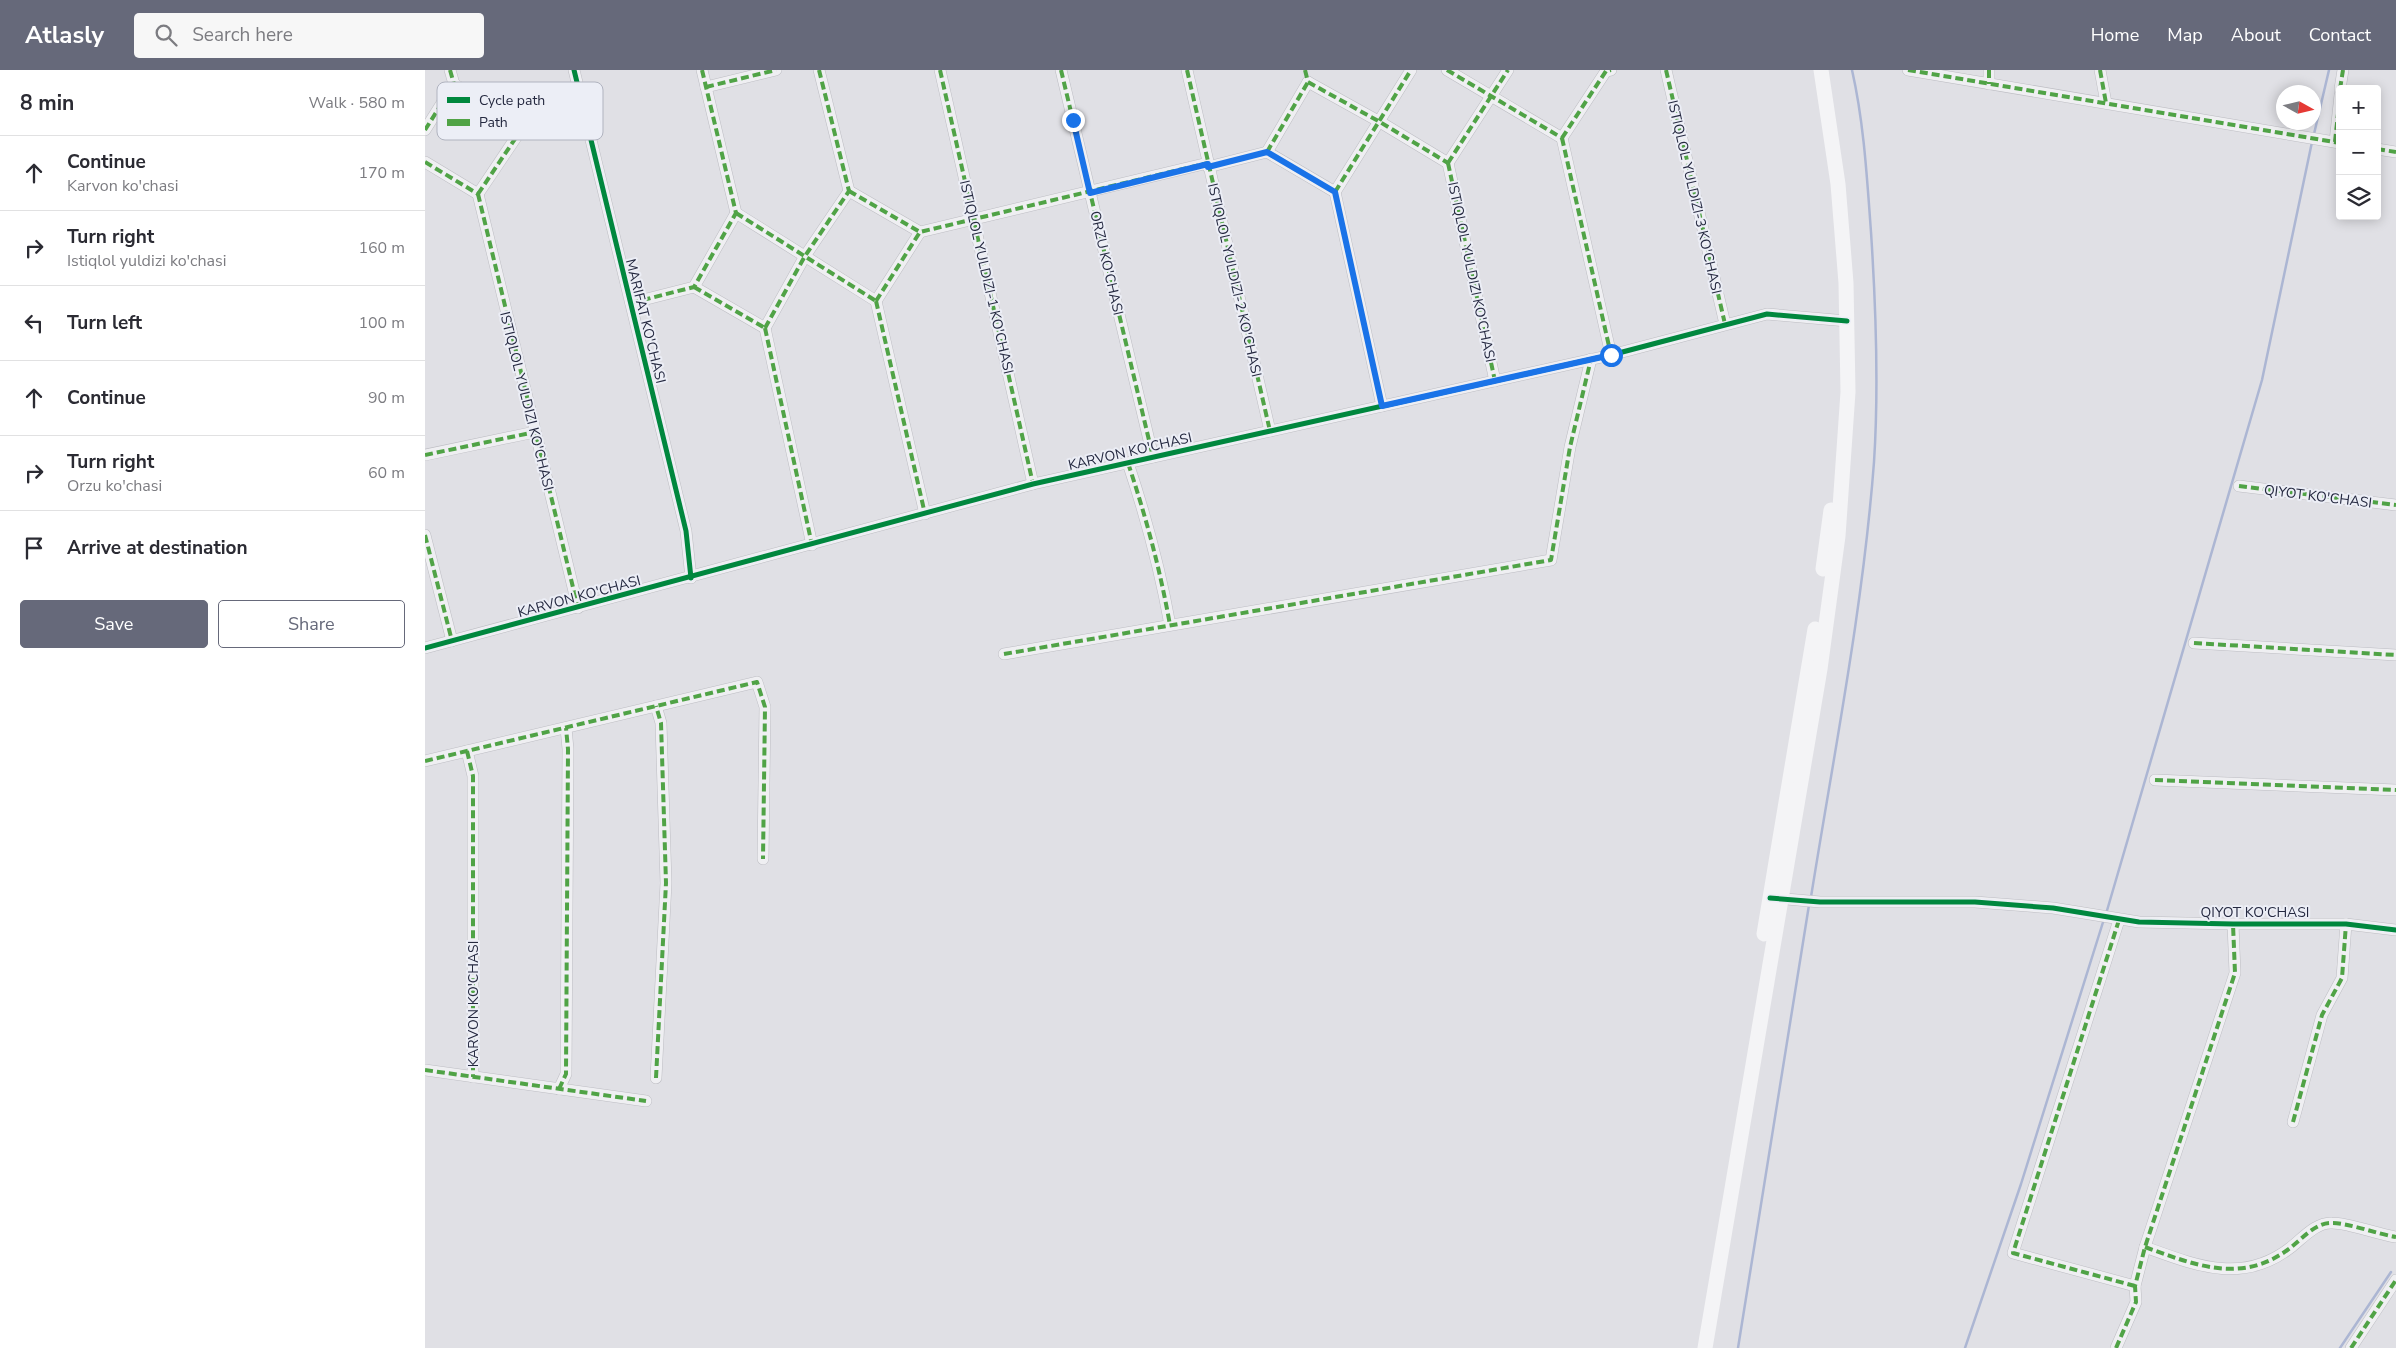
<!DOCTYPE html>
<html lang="en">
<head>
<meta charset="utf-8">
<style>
	body { margin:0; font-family:"Nunito Sans",sans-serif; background:#f7f7f7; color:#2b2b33 }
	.controls { position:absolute; right:15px; top:15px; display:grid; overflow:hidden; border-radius:5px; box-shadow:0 2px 12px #0003 }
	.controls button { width:45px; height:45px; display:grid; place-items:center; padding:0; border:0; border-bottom:1px solid #e1e1e2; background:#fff; color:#2b2b33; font:25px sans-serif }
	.compass { position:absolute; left:1851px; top:15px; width:45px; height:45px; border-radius:50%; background:#fff; box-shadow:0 2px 12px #0003; rotate:98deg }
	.stop { position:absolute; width:15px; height:15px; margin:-11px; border:4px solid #1a73e8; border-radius:50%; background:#fff }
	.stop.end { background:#1a73e8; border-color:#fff; box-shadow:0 1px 5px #0008 }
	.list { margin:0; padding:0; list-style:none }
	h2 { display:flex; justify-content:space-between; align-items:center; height:65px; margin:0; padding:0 20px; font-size:21px }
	h2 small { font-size:16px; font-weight:400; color:#7c7c81 }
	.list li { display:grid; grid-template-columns:32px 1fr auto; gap:15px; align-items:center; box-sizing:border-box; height:75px; padding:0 20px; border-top:1px solid #e1e1e2 }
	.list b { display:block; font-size:19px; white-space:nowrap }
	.list p { margin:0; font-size:16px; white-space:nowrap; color:#7c7c81 }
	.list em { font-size:16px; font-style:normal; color:#7c7c81 }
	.actions { display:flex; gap:10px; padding:15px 20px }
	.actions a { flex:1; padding:11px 0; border:1px solid #66697a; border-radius:5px; text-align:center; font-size:18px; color:#66697a }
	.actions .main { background:#66697a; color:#fff }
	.icon { flex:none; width:28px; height:28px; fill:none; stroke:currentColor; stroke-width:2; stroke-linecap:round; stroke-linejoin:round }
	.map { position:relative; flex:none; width:1971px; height:1278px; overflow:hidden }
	header { display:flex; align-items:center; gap:30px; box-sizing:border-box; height:70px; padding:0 25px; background:#66697a; color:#fff }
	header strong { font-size:24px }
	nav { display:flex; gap:28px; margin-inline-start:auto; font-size:18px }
	.search { width:350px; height:45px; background:#f7f7f7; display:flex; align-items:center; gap:12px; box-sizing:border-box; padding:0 18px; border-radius:5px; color:#7c7c81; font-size:19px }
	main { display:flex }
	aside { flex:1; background:#fff }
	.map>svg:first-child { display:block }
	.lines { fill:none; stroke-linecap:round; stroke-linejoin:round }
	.stream { stroke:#acb6d3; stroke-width:2.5 }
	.street-casing { stroke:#bdbdc3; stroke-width:12 }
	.street { stroke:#efeff2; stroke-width:11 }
	.secondary { stroke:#f4f4f6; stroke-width:15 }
	.quiet { stroke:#50a346; stroke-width:4; stroke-dasharray:8 4; stroke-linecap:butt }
	.cycleway-casing { stroke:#eceef6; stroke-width:8 }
	.cycleway { stroke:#00873e; stroke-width:5 }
	.route { stroke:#1a73e8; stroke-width:6 }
	.labels { text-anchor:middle; stroke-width:4; stroke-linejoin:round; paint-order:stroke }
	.street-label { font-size:14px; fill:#252940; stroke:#eceef6 }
	.key { fill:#eceef6; stroke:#b0b3bf; stroke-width:1 }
	.key-label { font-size:14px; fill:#252940 }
</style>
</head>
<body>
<header>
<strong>Atlasly</strong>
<div class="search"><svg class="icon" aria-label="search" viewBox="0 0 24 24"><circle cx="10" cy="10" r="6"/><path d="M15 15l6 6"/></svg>Search here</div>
<nav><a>Home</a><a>Map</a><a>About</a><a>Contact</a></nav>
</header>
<main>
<aside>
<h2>8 min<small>Walk · 580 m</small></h2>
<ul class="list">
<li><svg class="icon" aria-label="ahead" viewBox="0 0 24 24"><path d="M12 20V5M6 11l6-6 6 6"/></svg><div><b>Continue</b><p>Karvon ko'chasi</p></div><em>170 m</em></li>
<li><svg class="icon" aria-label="right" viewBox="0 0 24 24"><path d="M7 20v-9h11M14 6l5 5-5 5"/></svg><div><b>Turn right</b><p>Istiqlol yuldizi ko'chasi</p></div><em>160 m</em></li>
<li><svg class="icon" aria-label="left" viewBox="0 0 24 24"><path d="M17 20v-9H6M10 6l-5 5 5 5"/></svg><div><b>Turn left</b></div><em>100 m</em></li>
<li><svg class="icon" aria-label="ahead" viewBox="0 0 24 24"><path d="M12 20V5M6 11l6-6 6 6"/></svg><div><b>Continue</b></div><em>90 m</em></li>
<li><svg class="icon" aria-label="right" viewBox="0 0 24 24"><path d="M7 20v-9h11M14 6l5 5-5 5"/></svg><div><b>Turn right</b><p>Orzu ko'chasi</p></div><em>60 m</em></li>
<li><svg class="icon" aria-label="arrive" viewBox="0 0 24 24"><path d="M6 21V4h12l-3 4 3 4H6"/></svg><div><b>Arrive at destination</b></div></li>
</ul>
<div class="actions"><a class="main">Save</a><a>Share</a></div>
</aside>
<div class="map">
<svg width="1971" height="1278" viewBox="0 0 1971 1278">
	<rect width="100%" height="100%" fill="#e0e0e5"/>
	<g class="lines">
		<!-- stream -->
		<g class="stream">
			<polyline points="1889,64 1904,0"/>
			<path d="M1386 827C1409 683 1438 538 1449 392 1454 316 1451 238 1446 162 1442 108 1439 53 1427 0"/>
			<polyline points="1681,844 1837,310 1887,72"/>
			<polyline points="1313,1278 1384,835"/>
			<polyline points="1540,1278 1596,1114 1679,849"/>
			<polyline points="1915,1278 1966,1202"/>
		</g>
		<defs>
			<g id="street">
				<polyline points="25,0 29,14"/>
				<polyline points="149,0 261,461 266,508"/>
				<polyline points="277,0 311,143"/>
				<polyline points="394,0 424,121"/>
				<polyline points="515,0 608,414"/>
				<polyline points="636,0 728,387"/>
				<polyline points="762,0 845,361"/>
				<polyline points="1022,0 1137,68"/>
				<polyline points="1241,0 1300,254"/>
				<polyline points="1483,0 1915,73"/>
				<polyline points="1564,0 1564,14"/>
				<polyline points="1675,0 1681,33"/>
				<polyline points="883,12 955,52 1023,93"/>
				<polyline points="29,14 98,57 159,45"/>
				<polyline points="281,17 351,0"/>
				<polyline points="1915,19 1918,0"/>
				<polyline points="0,60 29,14"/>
				<polyline points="1137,68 1186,285"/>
				<polyline points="1137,68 1181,1 1186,0"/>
				<polyline points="1910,72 1915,25"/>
				<polyline points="1952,79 1971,82"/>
				<polyline points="842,82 883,12"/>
				<polyline points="0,92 53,124"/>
				<polyline points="1023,93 1070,311"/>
				<polyline points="1023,93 1083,0"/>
				<polyline points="783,97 842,82 910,122"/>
				<polyline points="424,121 495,162 783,93"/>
				<polyline points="910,122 957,336"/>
				<polyline points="910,122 986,0"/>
				<polyline points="53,124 153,538"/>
				<polyline points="53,124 98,57"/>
				<polyline points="311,143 451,231"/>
				<polyline points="269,217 340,258"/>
				<polyline points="451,231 500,444"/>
				<polyline points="451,231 495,162"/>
				<polyline points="206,233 269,217 311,143"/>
				<polyline points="340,258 387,475"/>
				<polyline points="340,258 380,186 424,121"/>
				<polyline points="0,385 110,362"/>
				<path d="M703 393C721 447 735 499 745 555"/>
				<polyline points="1814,416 1971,435"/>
				<polyline points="0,465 27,571"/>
				<polyline points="1769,573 1971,585"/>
				<polyline points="0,578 608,414 1186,285 1342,244 1422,251"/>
				<polyline points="579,584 1126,490 1145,377 1166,289"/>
				<polyline points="42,681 48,706 48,1007"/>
				<polyline points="0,691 332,612 340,637 338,789"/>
				<polyline points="1730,710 1971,720"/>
				<polyline points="1350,828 1395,832 1550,832 1628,838 1714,852 1808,854 1921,854 1971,860"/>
				<polyline points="1694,850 1588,1183 1710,1216"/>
				<polyline points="0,1000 221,1031"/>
				<polyline points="231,1008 241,813 236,653 231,636"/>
				<polyline points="134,1019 141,1004 143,679 141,658"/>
				<polyline points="1868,1052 1897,945 1917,908 1921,854"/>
				<path d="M1720 1177C1770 1195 1817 1215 1865 1178 1877 1169 1891 1152 1907 1153 1924 1153 1952 1164 1971 1167"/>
				<polyline points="1691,1278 1711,1232 1710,1216 1720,1177 1810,903 1808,854"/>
				<polyline points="1926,1278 1971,1210"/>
			</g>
		</defs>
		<!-- street casing -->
		<use href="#street" class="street-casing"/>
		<!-- street -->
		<use href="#street" class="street"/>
		<!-- secondary -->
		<g class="secondary">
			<polyline points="1398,499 1406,440"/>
			<polyline points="1339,864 1390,559"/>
			<polyline points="1280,1278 1395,599 1413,466 1423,322 1421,213 1413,114 1396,0"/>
		</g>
		<!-- quiet -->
		<g class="quiet">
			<polyline points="25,0 29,14"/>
			<polyline points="277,0 311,143"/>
			<polyline points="394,0 424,121"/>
			<polyline points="515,0 608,414"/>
			<polyline points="636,0 728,387"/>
			<polyline points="762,0 845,361"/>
			<polyline points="880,0 883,12"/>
			<polyline points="1022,0 1137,68"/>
			<polyline points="1241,0 1300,254"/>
			<polyline points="1483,0 1915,73"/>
			<polyline points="1564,0 1564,14"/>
			<polyline points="1675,0 1681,33"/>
			<polyline points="883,12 955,52 1023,93"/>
			<polyline points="29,14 98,57 159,45"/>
			<polyline points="281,17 351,0"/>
			<polyline points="1915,19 1918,0"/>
			<polyline points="0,60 29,14"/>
			<polyline points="1137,68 1186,285"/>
			<polyline points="1137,68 1181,1 1186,0"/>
			<polyline points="1910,72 1915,25"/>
			<polyline points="1952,79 1971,82"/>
			<polyline points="842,82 883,12"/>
			<polyline points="0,92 53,124"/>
			<polyline points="1023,93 1070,311"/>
			<polyline points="1023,93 1083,0"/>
			<polyline points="783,97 842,82 910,122"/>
			<polyline points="424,121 495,162 783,93"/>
			<polyline points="910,122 957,336"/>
			<polyline points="910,122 986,0"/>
			<polyline points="53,124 153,538"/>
			<polyline points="53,124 98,57"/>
			<polyline points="311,143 451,231"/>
			<polyline points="269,217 340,258"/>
			<polyline points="451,231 500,444"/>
			<polyline points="451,231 495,162"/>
			<polyline points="206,233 269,217 311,143"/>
			<polyline points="340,258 387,475"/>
			<polyline points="340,258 380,186 424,121"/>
			<polyline points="0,385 110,362"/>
			<path d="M703 393C721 447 735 499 745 555"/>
			<polyline points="1814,416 1971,435"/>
			<polyline points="0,465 27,571"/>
			<polyline points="1769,573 1971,585"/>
			<polyline points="579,584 1126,490 1145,377 1166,289"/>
			<polyline points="42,681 48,706 48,1007"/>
			<polyline points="0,691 332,612 340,637 338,789"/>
			<polyline points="1730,710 1971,720"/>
			<polyline points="1694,850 1588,1183 1710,1216"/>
			<polyline points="0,1000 221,1031"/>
			<polyline points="231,1008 241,813 236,653 231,636"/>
			<polyline points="134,1019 141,1004 143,679 141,658"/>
			<polyline points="1868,1052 1897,945 1917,908 1921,854"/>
			<path d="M1720 1177C1770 1195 1817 1215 1865 1178 1877 1169 1891 1152 1907 1153 1924 1153 1952 1164 1971 1167"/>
			<polyline points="1691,1278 1711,1232 1710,1216 1720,1177 1810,903 1808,854"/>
			<polyline points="1926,1278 1971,1210"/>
		</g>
		<defs>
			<g id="cycleway">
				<polyline points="149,0 261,461 266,508"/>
				<polyline points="0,578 608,414 1186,285 1342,244 1422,251"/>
				<polyline points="1345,828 1395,832 1550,832 1628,838 1714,852 1808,854 1921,854 1971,860"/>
			</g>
		</defs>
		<!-- cycleway casing -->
		<use href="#cycleway" class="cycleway-casing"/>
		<!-- cycleway -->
		<use href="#cycleway" class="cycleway"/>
	</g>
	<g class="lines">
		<!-- route -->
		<polyline class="route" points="648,50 665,123 783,94 783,97 842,82 910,122 957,336 1186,285"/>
	</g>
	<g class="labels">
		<!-- street labels -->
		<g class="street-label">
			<text transform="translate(1270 127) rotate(77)" y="5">ISTIQLOL YULDIZI-3 KO'CHASI</text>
			<text transform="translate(682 193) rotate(77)" y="5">ORZU KO'CHASI</text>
			<text transform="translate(1047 202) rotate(78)" y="5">ISTIQLOL YULDIZI KO'CHASI</text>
			<text transform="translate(562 207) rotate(77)" y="5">ISTIQLOL YULDIZI-1 KO'CHASI</text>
			<text transform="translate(810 210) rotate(77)" y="5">ISTIQLOL YULDIZI-2 KO'CHASI</text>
			<text transform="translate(221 251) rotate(76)" y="5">MARIFAT KO'CHASI</text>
			<text transform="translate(102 331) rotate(76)" y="5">ISTIQLOL YULDIZI KO'CHASI</text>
			<text transform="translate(705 381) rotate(-13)" y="5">KARVON KO'CHASI</text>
			<text transform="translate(1893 426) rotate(7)" y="5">QIYOT KO'CHASI</text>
			<text transform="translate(154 526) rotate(-15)" y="5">KARVON KO'CHASI</text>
			<text x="1830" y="847">QIYOT KO'CHASI</text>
			<text transform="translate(48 934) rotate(-90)" y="5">KARVON KO'CHASI</text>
		</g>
	</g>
	<!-- legend -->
	<rect x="12" y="12" width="166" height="58" rx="8" class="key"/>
	<rect x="22" y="27" width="23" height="6" fill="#00873e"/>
	<rect x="22" y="49" width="23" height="7" fill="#50a346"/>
	<g class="key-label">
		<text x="54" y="35">Cycle path</text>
		<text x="54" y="57">Path</text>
	</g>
</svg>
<div class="controls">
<button>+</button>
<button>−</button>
<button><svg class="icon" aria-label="layers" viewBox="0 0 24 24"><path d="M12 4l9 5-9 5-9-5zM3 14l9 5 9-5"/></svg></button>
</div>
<svg class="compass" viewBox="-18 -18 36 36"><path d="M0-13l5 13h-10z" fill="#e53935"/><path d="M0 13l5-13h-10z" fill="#7c7c81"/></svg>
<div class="stop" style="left:1186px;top:285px"></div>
<div class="stop end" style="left:648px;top:50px"></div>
</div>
</main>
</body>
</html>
